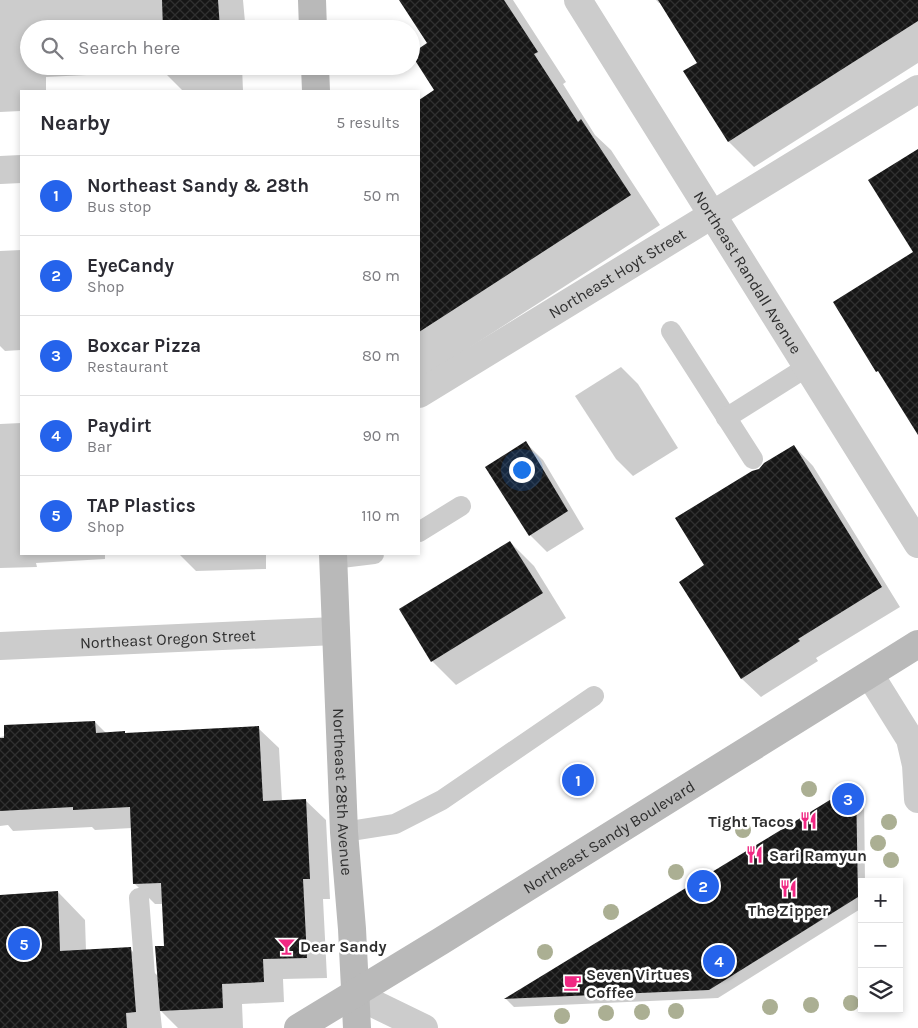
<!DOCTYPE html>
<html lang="en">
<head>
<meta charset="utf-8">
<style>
	body { margin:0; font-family:Karla,sans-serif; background:#f7f7f7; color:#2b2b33 }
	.controls { position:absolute; right:15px; bottom:15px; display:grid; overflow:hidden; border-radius:0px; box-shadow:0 2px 8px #0003 }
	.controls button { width:45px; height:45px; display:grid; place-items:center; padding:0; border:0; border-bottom:1px solid #e1e1e2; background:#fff; color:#2b2b33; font:25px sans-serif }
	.you { position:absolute; left:521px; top:469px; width:18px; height:18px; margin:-12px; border:4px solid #fff; border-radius:50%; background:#1a73e8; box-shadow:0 0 0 8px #1a73e833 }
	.badge { display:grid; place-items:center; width:32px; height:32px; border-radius:50%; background:#2563eb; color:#fff; font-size:16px; font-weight:700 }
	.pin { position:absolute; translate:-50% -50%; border:2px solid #fff; box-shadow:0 1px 5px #0006 }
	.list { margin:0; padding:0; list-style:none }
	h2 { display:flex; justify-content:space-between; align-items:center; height:65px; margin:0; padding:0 20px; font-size:21px }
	h2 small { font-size:16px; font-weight:400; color:#7c7c81 }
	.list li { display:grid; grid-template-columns:32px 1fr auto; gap:15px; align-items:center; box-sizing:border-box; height:80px; padding:0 20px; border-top:1px solid #e1e1e2 }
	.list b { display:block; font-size:19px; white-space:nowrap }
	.list p { margin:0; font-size:16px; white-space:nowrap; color:#7c7c81 }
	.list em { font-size:16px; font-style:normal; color:#7c7c81 }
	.icon { flex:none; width:28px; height:28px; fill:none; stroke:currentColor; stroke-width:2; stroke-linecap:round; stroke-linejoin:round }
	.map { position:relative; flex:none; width:918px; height:1028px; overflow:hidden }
	.search { position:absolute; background:#fff; box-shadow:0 2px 8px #0003; left:20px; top:20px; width:400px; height:55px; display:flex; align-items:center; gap:12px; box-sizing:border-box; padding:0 18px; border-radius:28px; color:#7c7c81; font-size:19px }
	.panel { position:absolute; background:#fff; box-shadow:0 2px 8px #0003; left:20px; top:90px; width:400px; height:465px; border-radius:0px }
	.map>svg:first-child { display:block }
	.shadow { fill:#0003 }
	.building { fill:url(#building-cross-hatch) }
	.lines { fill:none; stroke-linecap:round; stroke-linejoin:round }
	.lane { stroke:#ccc; stroke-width:20 }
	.street { stroke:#ccc; stroke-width:28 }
	.secondary { stroke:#b9b9b9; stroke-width:28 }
	.tree { fill:#abaf93 }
	.labels { text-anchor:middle; stroke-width:5; stroke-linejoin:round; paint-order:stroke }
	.street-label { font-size:16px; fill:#2f2f2f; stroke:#fff }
	.poi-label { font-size:16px; font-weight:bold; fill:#2f2f2f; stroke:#fff; text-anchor:start }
</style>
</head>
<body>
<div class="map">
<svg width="918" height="1028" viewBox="0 0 918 1028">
	<defs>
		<pattern id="building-cross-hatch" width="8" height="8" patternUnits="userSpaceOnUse" patternTransform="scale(1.25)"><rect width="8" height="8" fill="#161616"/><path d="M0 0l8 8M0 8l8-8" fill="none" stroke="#303030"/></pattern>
	</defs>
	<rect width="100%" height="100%" fill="#fff"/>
	<!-- shadow -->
	<g class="shadow">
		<polygon points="0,0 243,0 245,22 240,22 240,29 29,29 29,66 242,66 243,91 183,91 167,75 167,71 46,77 46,91 21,91 21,111 0,112"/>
		<polygon points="401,0 513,0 566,82 563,84 595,135 611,150 660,225 419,380 419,226 424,222 419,215 419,101 436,90 429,43"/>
		<polygon points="656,0 918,0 918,63 754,167 728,141 698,63 661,2 659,3"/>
		<polygon points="21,250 21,350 5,351 0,346 0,251"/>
		<polygon points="621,367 638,384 678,448 633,476 616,459 575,396"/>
		<polygon points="21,423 21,554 105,554 105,559 36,563 37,567 0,568 0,424"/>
		<polygon points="526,443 543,460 584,529 547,552 530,535"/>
		<polygon points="794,446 813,466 900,607 816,658 818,661 761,697 741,678 706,566 760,470"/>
		<polygon points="510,542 534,566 566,618 456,685 432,661"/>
		<polygon points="179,554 266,554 266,569 196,571"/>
		<polygon points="95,722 106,733 126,734 258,728 279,748 282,801 305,800 326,820 330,899 323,899 327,978 283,979 284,1002 242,1004 243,1028 178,1028 160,1010 162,1028 0,1028 0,896 58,892 85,920 86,951 130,949 158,976 165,947 163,904 155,904 134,883 132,828 95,830 92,827 13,831 8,825 0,826 0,737"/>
		<polygon points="856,786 864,794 865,882 862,882 862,908 718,998 514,1007 506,999"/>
	</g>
	<!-- building -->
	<g class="building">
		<polygon points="162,0 218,0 220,29 163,29"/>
		<polygon points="399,0 504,0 538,52 534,54 578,122 581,119 631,195 419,332 419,100 434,90 411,54 427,43"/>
		<polygon points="658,0 918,0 918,21 728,142 683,71 697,63"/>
		<polygon points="165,66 221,66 222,74 166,75"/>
		<polygon points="918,149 918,435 878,371 876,372 833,302 913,252 868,180"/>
		<polygon points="526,441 568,511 529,536 485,467"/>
		<polygon points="794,445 882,587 798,639 800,641 741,679 679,582 704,565 675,518 752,471 759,469 764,463"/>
		<polygon points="510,541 543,593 431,662 399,609"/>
		<polygon points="95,721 96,733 125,731 125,733 259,726 263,801 306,799 310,879 303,879 307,958 263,959 264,982 222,984 223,1008 160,1011 155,946 164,946 161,883 133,884 130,807 73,810 73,807 0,811 0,738 4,738 4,725"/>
		<polygon points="856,784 858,897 709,990 504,999"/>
		<polygon points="58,891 60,951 131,947 136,1012 126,1013 127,1028 0,1028 0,895"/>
	</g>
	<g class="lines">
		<!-- lane -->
		<g class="lane">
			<polyline points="671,331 753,459"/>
			<polyline points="726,418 807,367"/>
			<polyline points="419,532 461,506"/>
			<polyline points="333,559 374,554"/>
			<polyline points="344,832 395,824 442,800 594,696"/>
			<polyline points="139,898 149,1028"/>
		</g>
		<!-- street -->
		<g class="street">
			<path id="s1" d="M578 0 918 544"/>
			<polyline points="0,170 21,169"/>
			<path id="s2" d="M419 394 918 89"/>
			<path id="s3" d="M0 646 335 631"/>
			<polyline points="870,675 910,739 916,765 918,799"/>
			<polyline points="354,994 424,1028"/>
		</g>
		<!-- secondary -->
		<g class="secondary">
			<polyline points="312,0 313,29"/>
			<polyline points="315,66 316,91"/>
			<path id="s4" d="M333 554 344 832 352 929 357 1028"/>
			<path id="s5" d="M298 1028 441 941 918 644"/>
		</g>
	</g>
	<!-- trees -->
	<g class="tree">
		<circle cx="809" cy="789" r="8"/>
		<circle cx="889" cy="822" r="8"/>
		<circle cx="743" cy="830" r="8"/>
		<circle cx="878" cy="843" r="8"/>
		<circle cx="891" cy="860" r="8"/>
		<circle cx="676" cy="872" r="8"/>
		<circle cx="611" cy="912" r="8"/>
		<circle cx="545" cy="952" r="8"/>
		<circle cx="851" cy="1003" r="8"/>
		<circle cx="811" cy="1005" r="8"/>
		<circle cx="770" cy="1007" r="8"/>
		<circle cx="676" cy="1011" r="8"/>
		<circle cx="642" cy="1012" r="8"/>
		<circle cx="606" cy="1013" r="8"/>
		<circle cx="562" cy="1016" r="8"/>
	</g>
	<!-- icons -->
	<defs>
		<symbol id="restaurant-bare" viewBox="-9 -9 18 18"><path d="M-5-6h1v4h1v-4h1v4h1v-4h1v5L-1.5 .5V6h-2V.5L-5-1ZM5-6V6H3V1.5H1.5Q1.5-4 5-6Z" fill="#f02883" stroke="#fff" stroke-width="2.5" paint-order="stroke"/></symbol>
		<symbol id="bar-bare" viewBox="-9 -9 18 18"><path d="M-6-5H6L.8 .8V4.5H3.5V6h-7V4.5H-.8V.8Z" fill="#f02883" stroke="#fff" stroke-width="2.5" paint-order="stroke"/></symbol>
		<symbol id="cafe-bare" viewBox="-9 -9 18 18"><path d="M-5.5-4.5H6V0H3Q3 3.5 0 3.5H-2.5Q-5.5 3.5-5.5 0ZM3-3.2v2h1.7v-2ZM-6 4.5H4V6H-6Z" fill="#f02883" stroke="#fff" stroke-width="2.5" paint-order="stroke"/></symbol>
	</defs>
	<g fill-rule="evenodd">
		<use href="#restaurant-bare" x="796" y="808" width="25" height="25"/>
		<use href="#restaurant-bare" x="742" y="842" width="25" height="25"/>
		<use href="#restaurant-bare" x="776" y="876" width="25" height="25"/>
		<use href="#bar-bare" x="274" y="934" width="25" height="25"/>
		<use href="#cafe-bare" x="560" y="970" width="25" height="25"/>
	</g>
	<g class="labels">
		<!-- street labels -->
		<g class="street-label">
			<text dy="6" stroke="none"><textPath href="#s1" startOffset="321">Northeast Randall Avenue</textPath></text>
			<text dy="6" stroke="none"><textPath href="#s2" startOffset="232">Northeast Hoyt Street</textPath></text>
			<text dy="6" stroke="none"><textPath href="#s3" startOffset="168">Northeast Oregon Street</textPath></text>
			<text dy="6" stroke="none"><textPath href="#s4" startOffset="238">Northeast 28th Avenue</textPath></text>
			<text dy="6" stroke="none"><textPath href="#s5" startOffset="365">Northeast Sandy Boulevard</textPath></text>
		</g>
		<!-- poi labels -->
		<g class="poi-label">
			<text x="794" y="827" text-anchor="end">Tight Tacos</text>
			<text x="769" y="861">Sari Ramyun</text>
			<text x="788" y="916" text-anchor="middle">The Zipper</text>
			<text x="300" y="952">Dear Sandy</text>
			<text x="586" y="980">Seven Virtues<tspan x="586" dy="18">Coffee</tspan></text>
		</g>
	</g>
</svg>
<div class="controls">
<button>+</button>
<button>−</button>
<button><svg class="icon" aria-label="layers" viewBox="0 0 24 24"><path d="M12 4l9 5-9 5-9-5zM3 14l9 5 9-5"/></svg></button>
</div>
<div class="you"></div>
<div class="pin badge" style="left:578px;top:780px">1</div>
<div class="pin badge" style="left:703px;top:886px">2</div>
<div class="pin badge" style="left:848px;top:799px">3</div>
<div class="pin badge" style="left:719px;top:961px">4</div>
<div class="pin badge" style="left:24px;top:944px">5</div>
<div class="search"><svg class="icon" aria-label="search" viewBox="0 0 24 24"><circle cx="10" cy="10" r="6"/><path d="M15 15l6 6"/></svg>Search here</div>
<section class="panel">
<h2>Nearby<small>5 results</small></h2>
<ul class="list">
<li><span class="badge">1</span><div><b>Northeast Sandy &amp; 28th</b><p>Bus stop</p></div><em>50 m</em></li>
<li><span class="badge">2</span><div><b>EyeCandy</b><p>Shop</p></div><em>80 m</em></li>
<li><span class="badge">3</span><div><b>Boxcar Pizza</b><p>Restaurant</p></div><em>80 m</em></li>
<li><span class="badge">4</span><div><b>Paydirt</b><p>Bar</p></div><em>90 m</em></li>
<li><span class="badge">5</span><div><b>TAP Plastics</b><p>Shop</p></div><em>110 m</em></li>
</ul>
</section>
</div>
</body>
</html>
